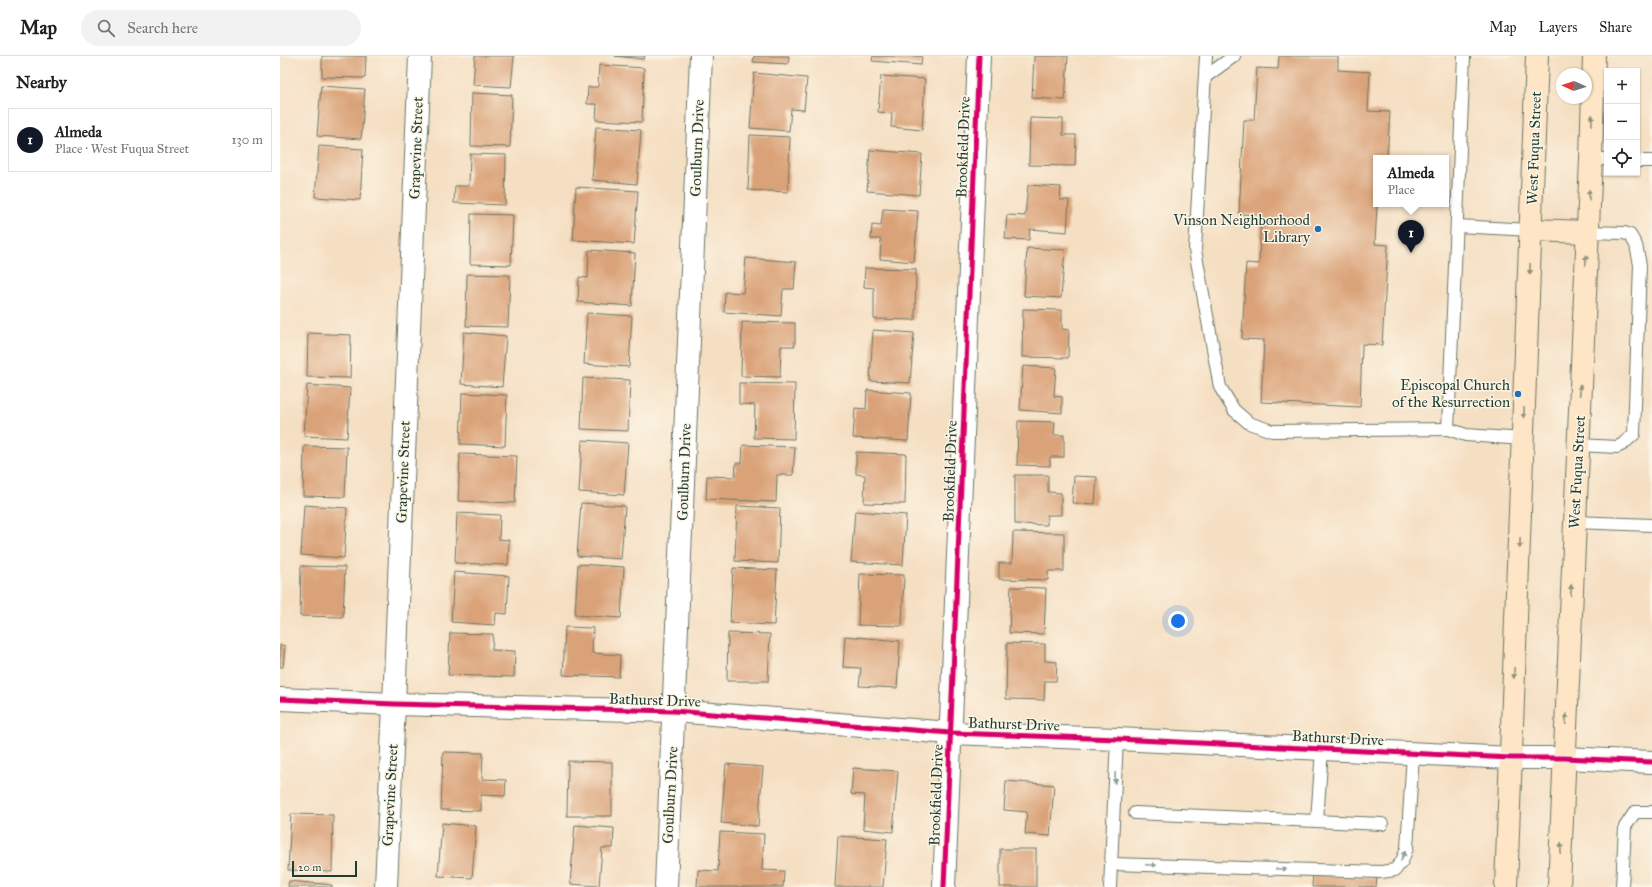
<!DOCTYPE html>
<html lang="en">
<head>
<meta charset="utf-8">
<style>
	body { margin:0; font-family:"IM FELL Great Primer",serif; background:#f2f2f2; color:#202124 }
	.controls { position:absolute; right:12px; top:12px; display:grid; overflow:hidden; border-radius:0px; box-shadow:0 1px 3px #0004 }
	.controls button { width:36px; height:36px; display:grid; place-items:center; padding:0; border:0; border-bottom:1px solid #e0e0e0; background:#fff; color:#202124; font:20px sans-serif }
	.compass { position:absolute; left:1276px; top:12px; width:36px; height:36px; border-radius:50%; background:#fff; box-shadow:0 1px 3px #0004; rotate:273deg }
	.scale { position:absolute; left:12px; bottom:10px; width:65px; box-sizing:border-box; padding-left:4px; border:2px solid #1f3d34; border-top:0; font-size:11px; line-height:14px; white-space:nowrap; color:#1f3d34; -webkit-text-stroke:3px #fcf5e5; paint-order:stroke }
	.you { position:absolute; left:898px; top:565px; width:14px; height:14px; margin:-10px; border:3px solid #fff; border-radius:50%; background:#1a73e8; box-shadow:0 0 0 6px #1a73e833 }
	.badge { display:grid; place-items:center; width:26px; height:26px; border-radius:50%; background:#111827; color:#fff; font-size:13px; font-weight:700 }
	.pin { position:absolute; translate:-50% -33px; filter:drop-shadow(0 1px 2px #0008) }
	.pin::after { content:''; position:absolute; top:21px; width:14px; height:12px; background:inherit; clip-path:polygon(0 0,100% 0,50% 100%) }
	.popup { position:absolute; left:1093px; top:99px; width:76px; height:52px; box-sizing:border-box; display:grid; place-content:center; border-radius:0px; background:#fff; filter:drop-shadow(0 1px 3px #0005); font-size:13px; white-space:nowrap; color:#757577 }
	.popup b { font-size:15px; color:#202124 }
	.popup::after { content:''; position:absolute; left:50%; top:100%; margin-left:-8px; border:8px solid transparent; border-top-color:#fff }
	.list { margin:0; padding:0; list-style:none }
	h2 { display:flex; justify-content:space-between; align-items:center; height:52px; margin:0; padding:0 16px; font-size:17px }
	h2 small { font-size:13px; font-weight:400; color:#757577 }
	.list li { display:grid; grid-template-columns:26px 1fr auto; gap:12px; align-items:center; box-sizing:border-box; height:64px; margin:0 8px 8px; padding:0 8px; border:1px solid #e0e0e0; border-radius:0px }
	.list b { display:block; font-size:15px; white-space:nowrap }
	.list p { margin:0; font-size:13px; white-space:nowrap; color:#757577 }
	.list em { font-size:13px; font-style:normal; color:#757577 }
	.icon { flex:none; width:22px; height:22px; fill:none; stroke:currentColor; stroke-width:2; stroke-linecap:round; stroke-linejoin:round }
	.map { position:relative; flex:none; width:1372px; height:831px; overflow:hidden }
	header { display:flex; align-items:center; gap:24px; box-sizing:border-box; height:56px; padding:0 20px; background:#fff; border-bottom:1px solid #e0e0e0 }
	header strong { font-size:19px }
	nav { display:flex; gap:22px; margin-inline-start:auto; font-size:14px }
	.search { width:280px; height:36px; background:#f2f2f2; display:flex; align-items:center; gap:10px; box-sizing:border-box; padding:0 14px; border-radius:22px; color:#757577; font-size:15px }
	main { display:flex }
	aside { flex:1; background:#fff }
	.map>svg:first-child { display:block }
	.building { fill:#daa278 }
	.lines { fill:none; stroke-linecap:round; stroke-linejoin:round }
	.service-casing { stroke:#6a7666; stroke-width:14 }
	.minor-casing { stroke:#6a7666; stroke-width:24 }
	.secondary-casing { stroke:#6a7666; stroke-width:24 }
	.service { stroke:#fff; stroke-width:12 }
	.minor { stroke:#fff; stroke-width:22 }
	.secondary { stroke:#fde5c5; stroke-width:22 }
	.cycleway-casing { stroke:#fcf5e5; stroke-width:8 }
	.cycleway { stroke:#d6006c; stroke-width:5 }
	.oneway { fill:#8e917c }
	.oneway2 { fill:#8f9e9a }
	.poi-dot { fill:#1f6fb2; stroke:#fcf5e5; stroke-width:1.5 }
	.labels { text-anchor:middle; stroke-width:3; stroke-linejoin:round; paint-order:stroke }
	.street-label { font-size:15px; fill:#1f3d34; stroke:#fcf5e5 }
	.poi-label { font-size:15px; fill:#1f3d34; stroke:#fcf5e5; text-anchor:end }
</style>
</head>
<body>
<header>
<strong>Map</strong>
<div class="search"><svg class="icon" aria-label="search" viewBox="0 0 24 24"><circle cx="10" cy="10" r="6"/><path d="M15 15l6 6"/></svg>Search here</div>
<nav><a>Map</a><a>Layers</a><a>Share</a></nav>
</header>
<main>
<aside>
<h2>Nearby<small></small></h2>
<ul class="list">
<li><span class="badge">1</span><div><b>Almeda</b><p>Place · West Fuqua Street</p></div><em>130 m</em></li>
</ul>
</aside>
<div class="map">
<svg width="1372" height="831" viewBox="0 0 1372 831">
	<rect width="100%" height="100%" fill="#fcf5e5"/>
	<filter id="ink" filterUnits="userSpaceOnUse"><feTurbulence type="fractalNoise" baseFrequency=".025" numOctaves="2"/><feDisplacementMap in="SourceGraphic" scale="8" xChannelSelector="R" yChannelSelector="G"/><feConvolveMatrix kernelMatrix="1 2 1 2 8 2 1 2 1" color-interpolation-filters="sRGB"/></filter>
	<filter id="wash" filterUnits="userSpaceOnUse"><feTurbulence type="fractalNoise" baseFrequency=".012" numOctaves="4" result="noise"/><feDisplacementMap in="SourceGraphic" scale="16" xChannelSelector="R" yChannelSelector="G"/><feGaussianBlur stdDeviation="0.9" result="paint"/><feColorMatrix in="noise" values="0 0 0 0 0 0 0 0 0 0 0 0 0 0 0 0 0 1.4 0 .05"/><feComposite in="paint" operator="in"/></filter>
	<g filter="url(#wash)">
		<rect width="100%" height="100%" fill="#f5dfc3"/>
		<g id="blocks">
			<!-- building -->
			<g class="building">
				<polygon points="42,0 86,0 85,22 42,21"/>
				<polygon points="195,0 234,0 231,31 193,29"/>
				<polygon points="335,0 365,0 364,3"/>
				<polygon points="474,0 509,0 508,8 473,6"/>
				<polygon points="593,0 642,0 641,9 592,5"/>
				<polygon points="754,0 788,0 785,44 752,42"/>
				<polygon points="999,0 1058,0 1058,14 1090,16 1088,55 1110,56 1107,102 1096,102 1096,148 1097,148 1095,188 1108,189 1102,289 1082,288 1080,351 981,346 984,284 962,283 966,207 979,208 981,159 959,158 964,64 974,64 977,12 998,13"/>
				<polygon points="319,9 364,12 362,66 316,64 317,48 307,48 308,31 318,31"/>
				<polygon points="474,17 527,22 524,54 511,53 509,75 470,72"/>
				<polygon points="601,20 645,23 642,74 611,71 612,57 598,56"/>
				<polygon points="41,30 85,33 81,83 37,80"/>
				<polygon points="192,37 232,39 230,91 191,90"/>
				<polygon points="750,62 783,63 783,79 796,79 795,110 749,109"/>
				<polygon points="316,71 361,74 357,128 312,124"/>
				<polygon points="470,79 510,81 508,136 468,134"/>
				<polygon points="39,90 83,93 80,144 35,141"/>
				<polygon points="590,94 642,98 639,139 587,135"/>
				<polygon points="190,98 226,99 225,149 174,147 175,130 189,130"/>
				<polygon points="748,129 781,131 780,144 789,144 787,176 750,173 749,184 725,183 727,159 745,160"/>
				<polygon points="296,131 358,135 354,188 293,184"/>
				<polygon points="603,153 638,155 634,206 600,203 601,183 591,183 592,169 601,170"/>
				<polygon points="191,158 233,159 231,209 190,208"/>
				<polygon points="747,192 785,194 781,242 744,240"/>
				<polygon points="309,194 355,197 352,250 298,246 299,221 308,222"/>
				<polygon points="466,202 516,206 514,233 503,233 501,260 444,256 445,236 463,237"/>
				<polygon points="585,212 636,213 635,264 594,263 594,232 584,231"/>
				<polygon points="187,218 230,219 228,271 186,270"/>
				<polygon points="743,253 782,254 782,273 789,274 788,302 742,301"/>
				<polygon points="307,257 352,260 349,311 304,308"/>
				<polygon points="462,266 515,267 515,290 501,290 500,321 461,320"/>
				<polygon points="593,274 634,277 630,327 590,325"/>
				<polygon points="184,276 226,280 222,331 181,328"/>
				<polygon points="28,277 71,279 70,322 27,321"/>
				<polygon points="743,310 776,312 774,340 782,341 782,357 740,354"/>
				<polygon points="303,322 350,324 348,375 301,373"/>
				<polygon points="459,327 515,328 514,383 474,382 475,349 459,348"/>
				<polygon points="27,329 70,332 67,382 24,380"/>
				<polygon points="587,334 631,337 628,385 573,382 575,352 586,353"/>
				<polygon points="182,337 227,339 225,390 180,388"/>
				<polygon points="738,365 775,366 774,379 784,379 784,401 770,401 770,410 737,409"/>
				<polygon points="302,384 348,387 344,439 299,436"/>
				<polygon points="463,389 515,391 513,419 497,419 496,446 426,443 427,420 455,421 456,407 462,407"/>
				<polygon points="24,390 67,391 65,441 23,440"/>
				<polygon points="576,396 626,398 625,448 584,447 585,419 576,418"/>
				<polygon points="180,398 237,400 235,447 178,445"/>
				<polygon points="735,419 768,419 768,436 781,437 781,459 767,459 767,469 735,468"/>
				<polygon points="794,420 817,421 815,448 792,447"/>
				<polygon points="301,447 345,450 341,503 297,500"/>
				<polygon points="24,449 67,452 64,502 21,499"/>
				<polygon points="457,450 500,452 498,507 455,505"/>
				<polygon points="575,455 626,459 623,509 571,506"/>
				<polygon points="177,457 220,459 219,483 229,484 228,509 175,507"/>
				<polygon points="733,476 784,477 784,515 768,515 768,524 719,523 719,507 732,507"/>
				<polygon points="298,508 344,511 341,562 295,559"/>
				<polygon points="21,510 65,511 63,561 20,560"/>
				<polygon points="453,512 497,514 494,569 450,567"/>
				<polygon points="174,516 229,520 227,558 216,557 215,569 171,566"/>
				<polygon points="580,518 624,519 622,570 578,569"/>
				<polygon points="731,531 766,532 764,578 729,577"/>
				<polygon points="285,571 313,572 312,597 340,599 339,621 283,619"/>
				<polygon points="170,577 213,578 212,594 235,595 234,621 168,619"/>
				<polygon points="448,577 490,578 488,625 447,625"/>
				<polygon points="565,580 620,585 617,632 579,630 581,612 563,611"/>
				<polygon points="727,587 765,588 765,605 777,606 776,625 765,625 764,644 726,643"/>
				<polygon points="0,589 5,590 3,611 0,611"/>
				<polygon points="163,696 203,697 202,723 226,724 225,740 201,739 201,755 161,754"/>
				<polygon points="288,705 332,706 332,760 287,760"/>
				<polygon points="446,708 483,711 478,770 441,767"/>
				<polygon points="573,712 618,715 613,776 583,773 585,739 571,738"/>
				<polygon points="726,725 774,729 770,780 745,778 747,756 724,754"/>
				<polygon points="11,758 53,759 52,816 8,814"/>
				<polygon points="162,767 196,770 192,822 158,820"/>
				<polygon points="295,769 334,772 333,792 322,792 319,830 290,828"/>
				<polygon points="440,776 484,778 482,814 504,815 503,831 417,831 418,814 438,815"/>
				<polygon points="558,780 607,783 603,831 555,831"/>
				<rect x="720" y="793" width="36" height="38"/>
				<polygon points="1033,818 1097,822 1096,831 1032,831"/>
				<polygon points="9,825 52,829 52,831 8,831"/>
			</g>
		</g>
	</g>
	<g filter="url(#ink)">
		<use href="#blocks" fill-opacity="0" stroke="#6a7666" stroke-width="1"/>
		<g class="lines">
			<defs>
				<g id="service">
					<polyline points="926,0 915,194 940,331 954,354 969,367 992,375 1168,373"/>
					<polyline points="1184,0 1168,373 1186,379 1244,383"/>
					<polyline points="925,21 954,0"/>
					<polyline points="1311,103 1327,103"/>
					<polyline points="1357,105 1372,105"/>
					<polyline points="1177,170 1251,174"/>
					<polyline points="1298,389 1337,391 1343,388 1354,378 1360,209 1356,189 1350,179 1344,177 1307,176"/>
					<polyline points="1294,466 1372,469"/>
					<polyline points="855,757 1102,768"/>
					<polyline points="1037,765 1042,693"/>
					<polyline points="832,808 1101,816 1115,814 1122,805 1127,792 1133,698"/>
					<polyline points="830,831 837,683"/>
					<polyline points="1342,831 1345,771 1355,756 1372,756"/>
				</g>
				<g id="minor">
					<polyline points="0,643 114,648 394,655 670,677 837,683 1231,702 1284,702 1372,706"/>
					<polyline points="106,831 114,648 140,0"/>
					<polyline points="386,831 421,0"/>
					<polyline points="664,831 699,0"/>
				</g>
				<g id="secondary">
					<polyline points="1251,174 1307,176"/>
					<polyline points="1226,831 1257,0"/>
					<polyline points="1279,831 1311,103 1314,0"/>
				</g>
			</defs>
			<!-- service casing -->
			<use href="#service" class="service-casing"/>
			<!-- minor casing -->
			<use href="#minor" class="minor-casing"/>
			<!-- secondary casing -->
			<use href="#secondary" class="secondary-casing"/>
			<!-- service -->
			<use href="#service" class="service"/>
			<!-- minor -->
			<use href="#minor" class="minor"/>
			<!-- secondary -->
			<use href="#secondary" class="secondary"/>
			<defs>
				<g id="cycleway">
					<polyline points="0,643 114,648 394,655 670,677 837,683 1231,702 1284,702 1372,706"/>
					<polyline points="664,831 699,0"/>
				</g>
			</defs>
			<!-- cycleway casing -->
			<use href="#cycleway" class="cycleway-casing"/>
			<!-- cycleway -->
			<use href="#cycleway" class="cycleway"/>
		</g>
		<!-- one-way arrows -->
		<defs><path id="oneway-solid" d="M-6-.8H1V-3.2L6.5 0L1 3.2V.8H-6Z"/></defs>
		<g class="oneway">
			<use href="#oneway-solid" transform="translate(1312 64) rotate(-88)"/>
			<use href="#oneway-solid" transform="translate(1309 139) rotate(-88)"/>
			<use href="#oneway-solid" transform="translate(1306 204) rotate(-87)"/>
			<use href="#oneway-solid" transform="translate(1250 213) rotate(92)"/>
			<use href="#oneway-solid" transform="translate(1300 334) rotate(-87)"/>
			<use href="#oneway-solid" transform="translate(1244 357) rotate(92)"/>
			<use href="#oneway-solid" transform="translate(1240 487) rotate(92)"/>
			<use href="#oneway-solid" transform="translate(1291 534) rotate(-88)"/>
			<use href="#oneway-solid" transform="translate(1234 617) rotate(92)"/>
			<use href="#oneway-solid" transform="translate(1286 663) rotate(-88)"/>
			<use href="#oneway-solid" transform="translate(1281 792) rotate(-88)"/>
		</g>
		<g class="oneway2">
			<use href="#oneway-solid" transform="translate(835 722) rotate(92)"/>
			<use href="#oneway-solid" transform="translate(1123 800) rotate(-65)"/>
			<use href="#oneway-solid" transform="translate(871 809) rotate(2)"/>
			<use href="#oneway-solid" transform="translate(1001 813) rotate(2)"/>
		</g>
	</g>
	<!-- markers -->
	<g class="poi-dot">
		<circle cx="1038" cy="173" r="4"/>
		<circle cx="1238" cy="338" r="4"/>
	</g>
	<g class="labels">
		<!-- street labels -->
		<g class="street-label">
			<text transform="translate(683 91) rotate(-88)" y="5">Brookfield Drive</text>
			<text transform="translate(136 92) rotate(-88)" y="5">Grapevine Street</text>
			<text transform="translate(417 92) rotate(-88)" y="5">Goulburn Drive</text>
			<text transform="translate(1254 92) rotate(-88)" y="5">West Fuqua Street</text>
			<text transform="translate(670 415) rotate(-88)" y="5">Brookfield Drive</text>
			<text transform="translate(123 416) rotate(-88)" y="5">Grapevine Street</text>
			<text transform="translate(404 416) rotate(-88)" y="5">Goulburn Drive</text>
			<text transform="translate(1297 416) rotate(-87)" y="5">West Fuqua Street</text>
			<text transform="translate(375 644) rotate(2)" y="5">Bathurst Drive</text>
			<text transform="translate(734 668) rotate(2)" y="5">Bathurst Drive</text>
			<text transform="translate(1058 682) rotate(3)" y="5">Bathurst Drive</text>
			<text transform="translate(110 739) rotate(-87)" y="5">Grapevine Street</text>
			<text transform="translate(390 739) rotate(-87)" y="5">Goulburn Drive</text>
			<text transform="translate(656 739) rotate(-88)" y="5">Brookfield Drive</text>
		</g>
		<!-- poi labels -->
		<g class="poi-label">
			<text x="1030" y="169">Vinson Neighborhood<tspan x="1030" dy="17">Library</tspan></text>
			<text x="1230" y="334">Episcopal Church<tspan x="1230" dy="17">of the Resurrection</tspan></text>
		</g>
	</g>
</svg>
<div class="controls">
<button>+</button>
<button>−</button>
<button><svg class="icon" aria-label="locate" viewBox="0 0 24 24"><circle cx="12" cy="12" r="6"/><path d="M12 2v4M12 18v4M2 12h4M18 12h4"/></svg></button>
</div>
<svg class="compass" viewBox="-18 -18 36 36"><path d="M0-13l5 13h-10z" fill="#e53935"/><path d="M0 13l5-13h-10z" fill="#757577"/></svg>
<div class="scale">20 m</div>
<div class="you"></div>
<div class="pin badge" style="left:1131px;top:197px">1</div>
<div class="popup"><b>Almeda</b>Place</div>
</div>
</main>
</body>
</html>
